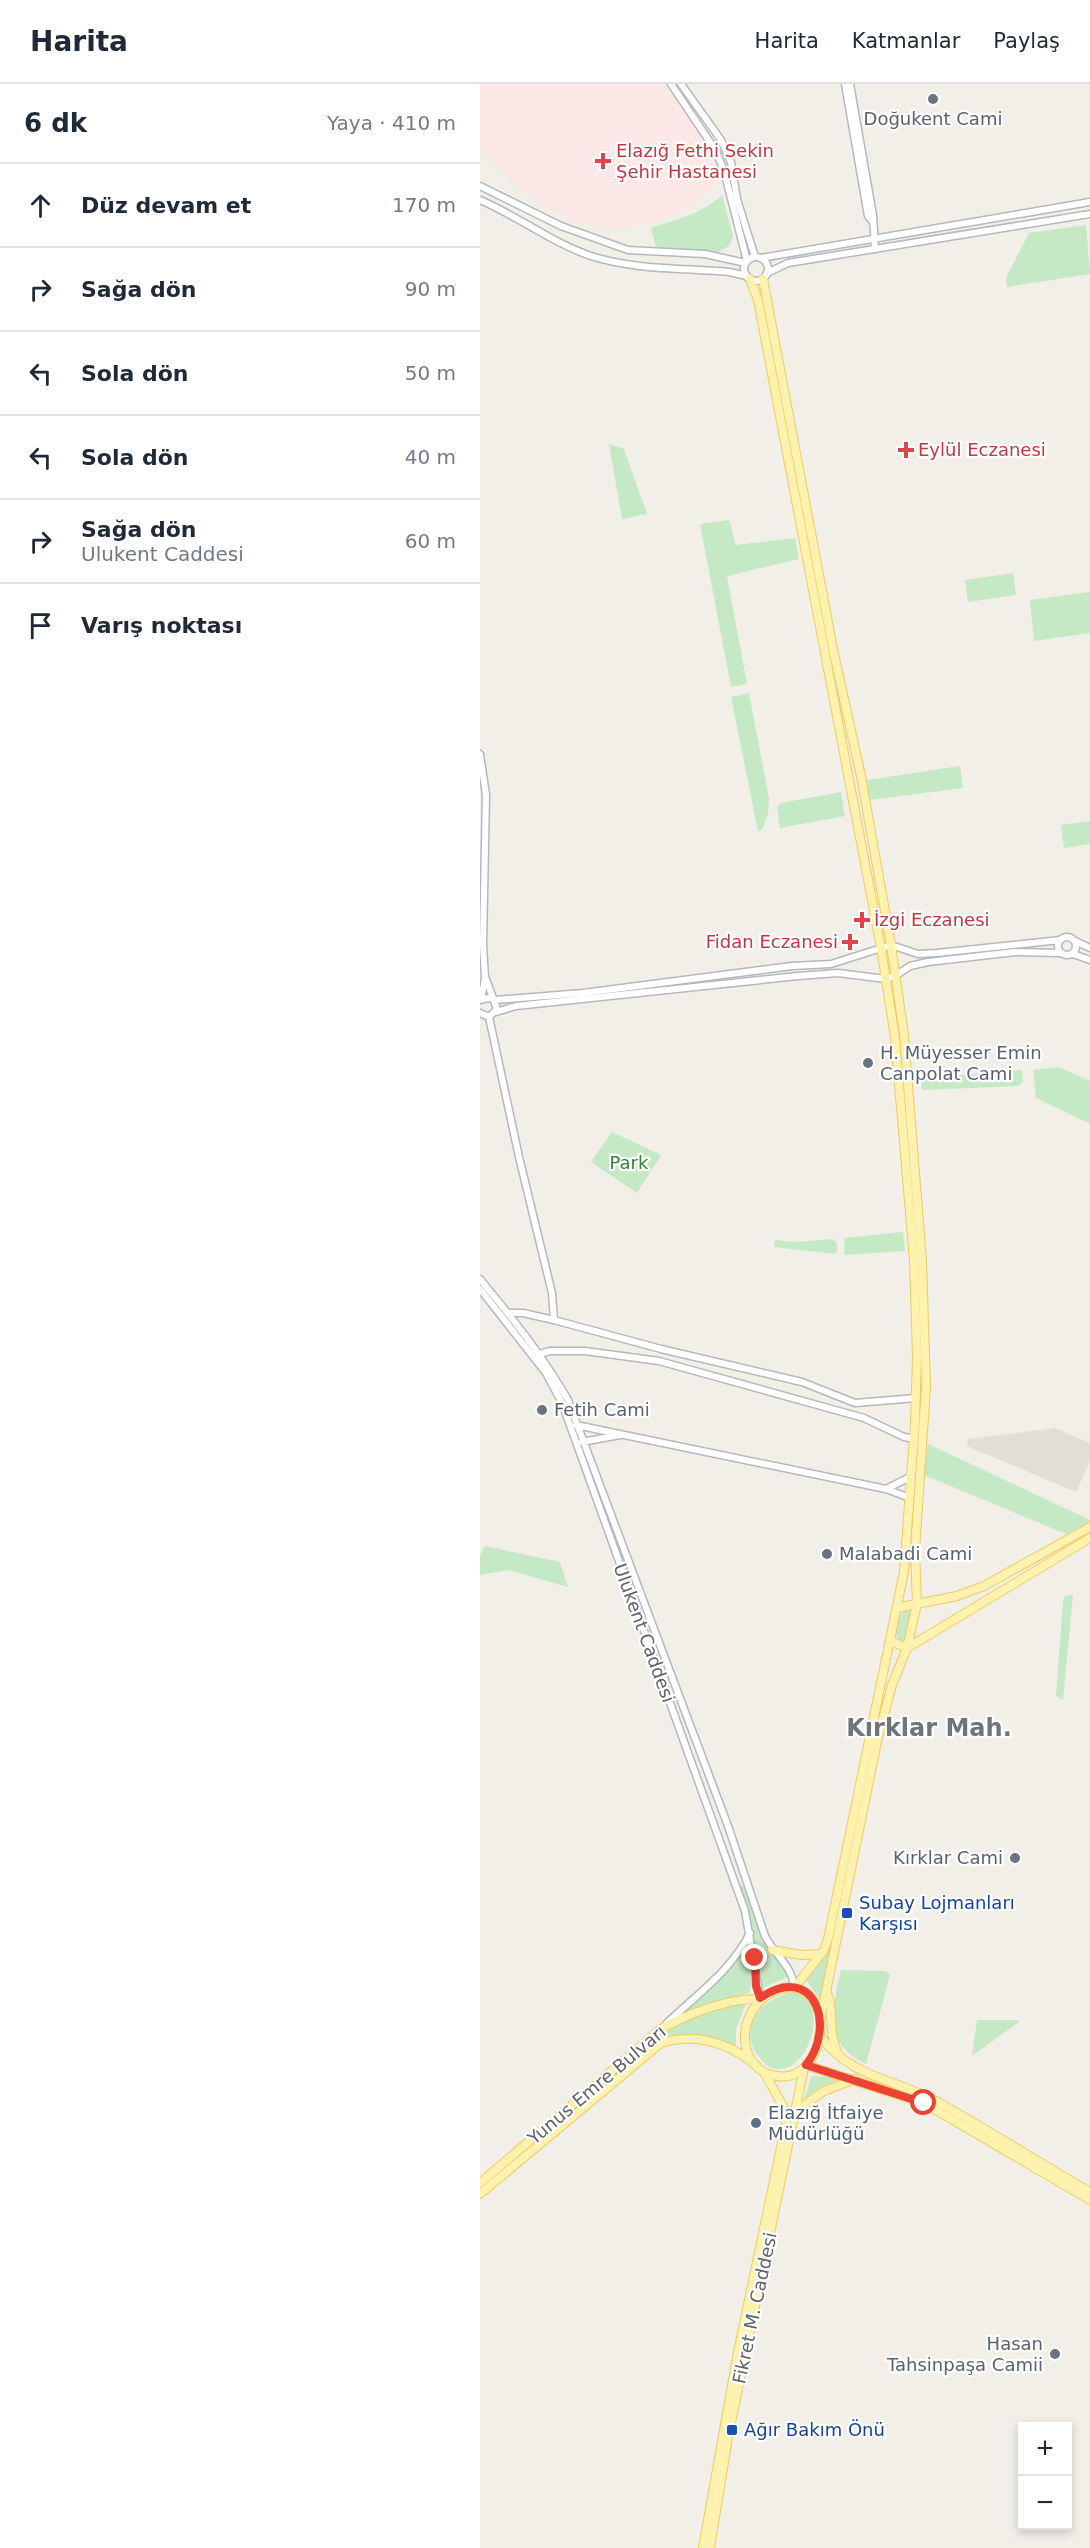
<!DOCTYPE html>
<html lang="tr">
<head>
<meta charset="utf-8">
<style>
	body { margin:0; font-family:"DejaVu Sans",sans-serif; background:#f2f2f3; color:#1f2937 }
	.controls { position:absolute; right:18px; bottom:18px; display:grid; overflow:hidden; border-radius:0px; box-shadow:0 3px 9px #0003 }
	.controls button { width:54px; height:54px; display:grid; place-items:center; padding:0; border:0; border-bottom:2px solid #e0e1e3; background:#fff; color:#1f2937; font:30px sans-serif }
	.stop { position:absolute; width:18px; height:18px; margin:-14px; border:4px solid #ea4335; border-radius:50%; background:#fff }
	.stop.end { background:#ea4335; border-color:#fff; box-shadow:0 2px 6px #0008 }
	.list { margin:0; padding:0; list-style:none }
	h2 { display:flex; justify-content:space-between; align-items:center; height:78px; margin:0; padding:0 24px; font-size:26px }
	h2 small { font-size:20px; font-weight:400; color:#747a83 }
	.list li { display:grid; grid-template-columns:39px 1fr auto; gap:18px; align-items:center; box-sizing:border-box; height:84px; padding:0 24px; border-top:2px solid #e0e1e3 }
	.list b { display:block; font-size:22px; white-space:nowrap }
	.list p { margin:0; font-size:20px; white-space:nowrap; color:#747a83 }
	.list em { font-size:20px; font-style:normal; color:#747a83 }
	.icon { flex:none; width:33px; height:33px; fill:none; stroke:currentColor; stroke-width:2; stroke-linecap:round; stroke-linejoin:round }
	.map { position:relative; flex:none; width:610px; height:2464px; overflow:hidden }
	header { display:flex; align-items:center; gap:36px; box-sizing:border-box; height:84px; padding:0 30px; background:#fff; border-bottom:2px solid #e0e1e3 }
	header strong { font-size:28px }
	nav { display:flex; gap:33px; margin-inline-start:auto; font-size:21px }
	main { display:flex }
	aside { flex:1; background:#fff }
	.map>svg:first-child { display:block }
	.education { fill:#e1ded6 }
	.medical { fill:#fce8e6 }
	.green { fill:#c5e8c5 }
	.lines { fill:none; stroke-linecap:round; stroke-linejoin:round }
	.minor-casing { stroke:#b5b8bc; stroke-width:9 }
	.major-casing { stroke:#f2c960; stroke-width:10 }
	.minor { stroke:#fff; stroke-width:6 }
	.major { stroke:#fff2af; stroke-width:8 }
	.route { stroke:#ea4335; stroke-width:8 }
	.worship-dot { fill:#6b7280; stroke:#fff; stroke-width:2 }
	.health-dot { fill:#e0444e; stroke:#fff; stroke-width:2 }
	.transit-dot { fill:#1a4fb4; stroke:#fff; stroke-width:2 }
	.service-dot { fill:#5c6f8a; stroke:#fff; stroke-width:2 }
	.labels { text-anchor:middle; stroke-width:4.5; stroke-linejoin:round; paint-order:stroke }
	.worship-label { font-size:18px; fill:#5b616d; stroke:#fff; text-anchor:start }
	.health-label { font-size:18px; fill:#be3a42; stroke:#fff; text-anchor:start }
	.park-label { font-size:18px; fill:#348238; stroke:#fff }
	.street-label { font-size:18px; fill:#5f6368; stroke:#fff }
	.transit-label { font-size:18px; fill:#164399; stroke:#fff; text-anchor:start }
	.service-label { font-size:18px; fill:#4e5e75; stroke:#fff; text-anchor:start }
	.district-label { font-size:24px; font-weight:bold; fill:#70757a; stroke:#fff }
</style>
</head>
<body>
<header>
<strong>Harita</strong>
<nav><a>Harita</a><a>Katmanlar</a><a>Paylaş</a></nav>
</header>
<main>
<aside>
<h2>6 dk<small>Yaya · 410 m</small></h2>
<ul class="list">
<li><svg class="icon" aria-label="ahead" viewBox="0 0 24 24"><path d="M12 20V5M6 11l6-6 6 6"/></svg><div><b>Düz devam et</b></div><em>170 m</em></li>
<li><svg class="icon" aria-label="right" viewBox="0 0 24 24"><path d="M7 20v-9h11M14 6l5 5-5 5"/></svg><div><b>Sağa dön</b></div><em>90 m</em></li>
<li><svg class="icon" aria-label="left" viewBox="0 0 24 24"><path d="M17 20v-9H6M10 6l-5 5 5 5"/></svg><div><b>Sola dön</b></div><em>50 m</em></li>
<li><svg class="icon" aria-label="left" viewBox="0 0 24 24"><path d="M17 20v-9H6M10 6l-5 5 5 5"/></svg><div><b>Sola dön</b></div><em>40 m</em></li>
<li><svg class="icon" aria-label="right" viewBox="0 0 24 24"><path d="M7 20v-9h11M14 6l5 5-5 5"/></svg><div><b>Sağa dön</b><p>Ulukent Caddesi</p></div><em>60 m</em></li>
<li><svg class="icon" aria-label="arrive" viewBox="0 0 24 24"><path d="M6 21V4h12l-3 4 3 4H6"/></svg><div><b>Varış noktası</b></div></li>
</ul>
</aside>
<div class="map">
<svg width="610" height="2464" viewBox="0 0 610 2464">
	<rect width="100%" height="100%" fill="#f1efe8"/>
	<!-- education -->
	<polygon class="education" points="575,1344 610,1359 610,1377 596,1408 487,1362 488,1355"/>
	<!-- medical -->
	<polygon class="medical" points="0,0 185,0 219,46 240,88 238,99 214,120 169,140 126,145 105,140 69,124 34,102 0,66"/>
	<!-- green -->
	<g class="green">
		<path d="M242 111 253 152 249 162 238 168 176 163 171 144C197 135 222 130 242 111Z"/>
		<polygon points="606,141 610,190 527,203 526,194 549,149"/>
		<polygon points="129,360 144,365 167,430 142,435"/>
		<polygon points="249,436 256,461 315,454 319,475 247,492 267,600 251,603 220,440"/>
		<polygon points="533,489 536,511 488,518 485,496"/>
		<polygon points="610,508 610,549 554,557 550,516"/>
		<polygon points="269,609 289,715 288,730 282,746 278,747 251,613"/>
		<polygon points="480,682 483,704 389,716 387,696"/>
		<polygon points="361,708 365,732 300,744 297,723 301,719"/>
		<polygon points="610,737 610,760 584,764 581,741"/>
		<polygon points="579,983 610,997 610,1040 556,1014 553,986"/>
		<polygon points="542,986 543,998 538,1002 442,1006 441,994"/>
		<polygon points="132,1048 181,1071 157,1109 111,1078"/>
		<polygon points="423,1148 425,1167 365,1171 364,1154"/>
		<polygon points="353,1155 357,1160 357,1168 355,1170 294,1163 295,1156 316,1158"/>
		<polygon points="448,1360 610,1436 610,1438 586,1450 444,1391"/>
		<polygon points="5,1462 80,1478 88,1503 28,1486 0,1491 0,1471"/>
		<polygon points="591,1511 593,1511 583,1616 576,1612 583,1517 585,1512"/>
		<path d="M431 1525 425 1557 420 1558 416 1551C415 1540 418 1528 431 1525Z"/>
		<polygon points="382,1705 384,1705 341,1917 324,1893 343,1872"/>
		<polygon points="260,1801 265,1803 286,1862 310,1892 280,1905 277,1868"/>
		<polygon points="267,1861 272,1896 269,1909 200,1930 255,1876"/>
		<path d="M361 1886 406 1887 410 1891 386 1980C342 1959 352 1928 361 1886Z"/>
		<path d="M316 1908C362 1926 308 2028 274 1965 259 1936 290 1910 316 1908Z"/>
		<polygon points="267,1917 256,1945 256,1962 209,1951 185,1955 95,2027 93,2026 181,1948 212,1933"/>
		<polygon points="497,1936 538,1936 539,1938 492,1972"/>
		<polygon points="332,1992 361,1994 340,2003 324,2015"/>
	</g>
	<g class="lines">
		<defs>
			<g id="minor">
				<polyline points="191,0 236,67 244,87 267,177"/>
				<polyline points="201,0 241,56 251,78 257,115 275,173"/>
				<polyline points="365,0 388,132 392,137"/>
				<polyline points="370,0 393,131 395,165"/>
				<polyline points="0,102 81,142 148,166 225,170 266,179"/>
				<path d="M0 116C38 132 72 159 111 172 154 186 204 184 249 188L267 192"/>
				<circle cx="276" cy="185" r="12"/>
				<polyline points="281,174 610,118"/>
				<polyline points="287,189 308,179 610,130"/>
				<polyline points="0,670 6,711 3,860 5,894 1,916"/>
				<circle cx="587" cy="862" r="9"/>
				<polyline points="595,857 610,864"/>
				<polyline points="593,870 610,876"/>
				<polyline points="6,895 13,914"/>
				<polyline points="15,916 103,909 312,882 351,880 411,861 438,870 457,869 580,856"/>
				<polyline points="16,928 36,922 318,892 358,889 406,895 415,892 430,882 448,878 535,868 581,869"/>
				<polyline points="0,929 9,933 17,925 13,914 1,915"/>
				<polyline points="9,933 39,1073 72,1209 74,1236"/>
				<path d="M0 1195C32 1234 63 1272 88 1316L248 1742 285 1852C294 1870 313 1883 314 1903"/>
				<polyline points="0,1205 66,1289 82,1319 265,1827 280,1914"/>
				<polyline points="28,1229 43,1229 74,1236 181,1265 322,1298 375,1319 436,1314"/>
				<polyline points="59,1270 70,1267 105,1267 179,1277 384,1334 424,1353 434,1355"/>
				<polyline points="96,1341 406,1405 430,1414"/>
				<polyline points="102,1358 140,1351"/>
				<polyline points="406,1405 430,1393"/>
				<path d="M186 1940C215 1912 252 1886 270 1849"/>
			</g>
			<g id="major">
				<polyline points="270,195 278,216 401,864 415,953 434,1176 437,1273 435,1339 424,1488 348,1855 344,1866 315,1903"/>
				<polyline points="283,195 354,570 381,692 411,861 424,951 442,1177 446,1303 435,1466 437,1520 427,1564 412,1601 398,1653 340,1937"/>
				<polyline points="417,1524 477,1512 504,1502 610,1443"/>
				<polyline points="410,1557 427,1564 610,1454"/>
				<polyline points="292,1866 321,1871 341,1870"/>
				<path d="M309 1903C360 1906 344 2000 297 1992 251 1986 254 1912 309 1903Z"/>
				<path d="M347 1909C355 1927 347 1947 358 1970"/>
				<path d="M339 1951C373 1996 415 1994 460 2019 511 2048 560 2079 610 2108"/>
				<polyline points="326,1981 444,2019 610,2116"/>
				<polyline points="317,2026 344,2007 375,1995"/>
				<path d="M0 2099 181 1945C210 1929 246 1915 279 1915"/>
				<path d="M0 2110 181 1959C217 1948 249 1959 277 1982"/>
				<polyline points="223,2464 258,2268 306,2040 304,2024 284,1988"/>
				<polyline points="230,2464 248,2353 324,1984"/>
			</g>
		</defs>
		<!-- minor casing -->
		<use href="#minor" class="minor-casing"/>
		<!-- major casing -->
		<use href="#major" class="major-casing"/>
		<!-- minor -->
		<use href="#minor" class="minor"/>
		<!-- major -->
		<use href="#major" class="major"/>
	</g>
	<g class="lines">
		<!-- route -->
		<path class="route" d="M275 1874 276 1902 280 1914C334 1877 357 1942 326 1981L444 2019"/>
	</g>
	<!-- markers -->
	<g class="worship-dot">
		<circle cx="453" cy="15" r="6"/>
		<circle cx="388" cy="979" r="6"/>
		<circle cx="62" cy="1326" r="6"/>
		<circle cx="347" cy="1470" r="6"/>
		<circle cx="535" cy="1774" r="6"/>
		<circle cx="575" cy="2270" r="6"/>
	</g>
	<g class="health-dot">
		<path d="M120 68h6v6h6v6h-6v6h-6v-6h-6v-6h6z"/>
		<path d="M423 357h6v6h6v6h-6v6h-6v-6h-6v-6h6z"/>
		<path d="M379 827h6v6h6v6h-6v6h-6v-6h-6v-6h6z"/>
		<path d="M367 849h6v6h6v6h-6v6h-6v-6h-6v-6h6z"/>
	</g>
	<g class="transit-dot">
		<rect x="361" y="1823" width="12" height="12" rx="3"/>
		<rect x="246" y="2340" width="12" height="12" rx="3"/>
	</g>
	<circle class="service-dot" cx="276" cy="2039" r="6"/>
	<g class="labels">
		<!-- worship labels -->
		<g class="worship-label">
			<text x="453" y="41" text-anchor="middle">Doğukent Cami</text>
			<text x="400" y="975">H. Müyesser Emin<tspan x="400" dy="21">Canpolat Cami</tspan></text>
			<text x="74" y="1332">Fetih Cami</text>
			<text x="359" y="1476">Malabadi Cami</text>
			<text x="523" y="1780" text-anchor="end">Kırklar Cami</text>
			<text x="563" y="2266" text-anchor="end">Hasan<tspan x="563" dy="21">Tahsinpaşa Camii</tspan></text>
		</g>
		<!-- health labels -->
		<g class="health-label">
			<text x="136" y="73">Elazığ Fethi Sekin<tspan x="136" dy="21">Şehir Hastanesi</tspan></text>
			<text x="438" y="372">Eylül Eczanesi</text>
			<text x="394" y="842">İzgi Eczanesi</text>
			<text x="358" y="864" text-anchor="end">Fidan Eczanesi</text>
		</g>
		<!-- park labels -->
		<g class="park-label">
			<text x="149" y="1085">Park</text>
		</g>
		<!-- street labels -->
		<g class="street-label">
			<text transform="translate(164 1549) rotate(70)" y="6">Ulukent Caddesi</text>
			<text transform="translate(117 2001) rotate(-40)" y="6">Yunus Emre Bulvarı</text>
			<text transform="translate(275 2224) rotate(-78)" y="6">Fikret M. Caddesi</text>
		</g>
		<!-- transit labels -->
		<g class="transit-label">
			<text x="379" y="1825">Subay Lojmanları<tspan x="379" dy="21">Karşısı</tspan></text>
			<text x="264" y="2352">Ağır Bakım Önü</text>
		</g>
		<!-- service labels -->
		<g class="service-label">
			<text x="288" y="2035">Elazığ İtfaiye<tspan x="288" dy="21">Müdürlüğü</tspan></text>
		</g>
		<!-- district labels -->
		<g class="district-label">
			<text x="449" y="1652">Kırklar Mah.</text>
		</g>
	</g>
</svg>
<div class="controls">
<button>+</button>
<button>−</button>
</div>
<div class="stop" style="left:444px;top:2019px"></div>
<div class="stop end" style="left:275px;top:1874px"></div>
</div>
</main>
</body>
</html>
